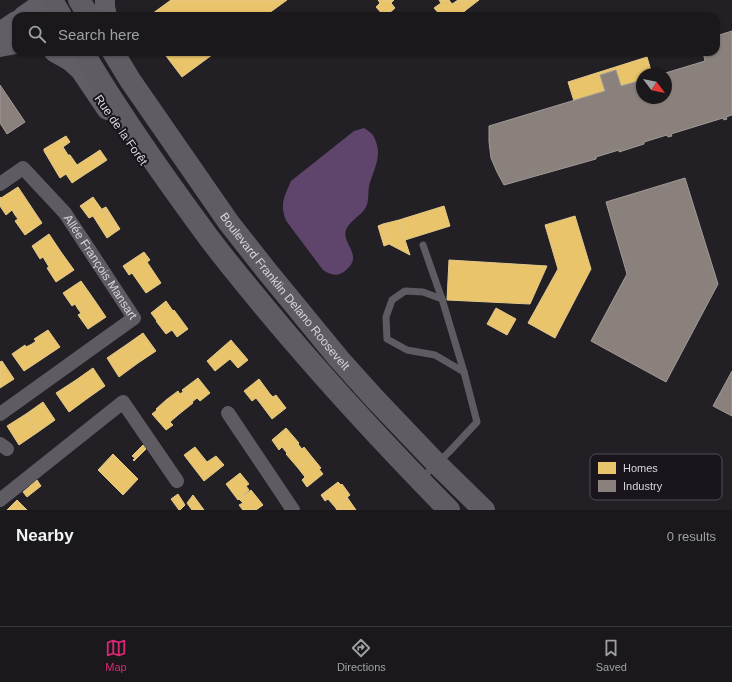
<!DOCTYPE html>
<html lang="en">
<head>
<meta charset="utf-8">
<style>
	body { margin:0; font-family:Helvetica,sans-serif; background:#232124; color:#f1f3f6 }
	.compass { position:absolute; left:636px; top:68px; width:36px; height:36px; border-radius:50%; background:#1a181b; box-shadow:0 1px 3px #0004; rotate:122deg }
	.list { margin:0; padding:0; list-style:none }
	h2 { display:flex; justify-content:space-between; align-items:center; height:52px; margin:0; padding:0 16px; font-size:17px }
	h2 small { font-size:13px; font-weight:400; color:#9fa0a3 }
	.icon { flex:none; width:22px; height:22px; fill:none; stroke:currentColor; stroke-width:2; stroke-linecap:round; stroke-linejoin:round }
	.map { position:relative; flex:none; width:732px; height:510px; overflow:hidden }
	.search { position:absolute; background:#1a181b; box-shadow:0 1px 3px #0004; left:12px; right:12px; top:12px; height:44px; display:flex; align-items:center; gap:10px; box-sizing:border-box; padding:0 14px; border-radius:12px; color:#9fa0a3; font-size:15px }
	.sheet { height:116px; background:#1a181b }
	nav { display:flex; justify-content:space-around; align-items:center; box-sizing:border-box; height:56px; border-top:1px solid #38373a; background:#1a181b; font-size:11px; color:#9fa0a3 }
	nav a { display:grid; justify-items:center; gap:2px }
	nav .on { color:#db2777 }
	.map>svg:first-child { display:block }
	.water { fill:#5f456c }
	.homes { fill:#e9c46a; stroke:#e4c98c }
	.industry { fill:#8a817c; stroke:#a19a98 }
	.lines { fill:none; stroke-linecap:round; stroke-linejoin:round }
	.lane { stroke:#5f5b62; stroke-width:7 }
	.street { stroke:#5f5b62; stroke-width:14 }
	.secondary { stroke:#635d65; stroke-width:20 }
	.primary { stroke:#615c64; stroke-width:22 }
	.labels { text-anchor:middle; stroke-width:4; stroke-linejoin:round; paint-order:stroke }
	.street-label { font-size:12px; fill:#d8d5da; stroke:#1a151c }
	.key { fill:#1a151c; stroke:#534f55; stroke-width:1 }
	.key-label { font-size:11px; fill:#d8d5da }
</style>
</head>
<body>
<div class="map">
<svg width="732" height="510" viewBox="0 0 732 510">
	<rect width="100%" height="100%" fill="#222024"/>
	<!-- water -->
	<path class="water" d="M364 128C367 130 370 132 372 134 374 136 375 139 376 142 382 157 373 171 369 186 368 193 369 201 366 207 361 216 349 221 346 230 341 244 365 255 345 271 337 277 331 275 323 270L287 222C279 206 284 197 291 181L354 131Z"/>
	<!-- homes -->
	<g class="homes">
		<polygon points="171,0 287,0 265,16 149,16"/>
		<polygon points="378,0 394,0 391,3 395,8 386,16 384,16 376,7 380,3"/>
		<polygon points="439,0 449,0 452,4 458,0 466,10 459,16 441,16 434,8 441,3"/>
		<polygon points="458,0 479,0 466,10"/>
		<polygon points="163,52 216,52 182,77"/>
		<polygon points="647,57 652,74 642,74 642,80 621,86 616,70 600,75 605,91 574,101 568,82"/>
		<polygon points="66,136 70,142 63,147 68,155 70,155 84,175 72,183 66,174 60,178 44,151 44,149"/>
		<polygon points="100,150 107,160 101,164 94,154"/>
		<polygon points="94,154 101,164 84,175 77,165"/>
		<polygon points="18,187 30,205 15,215 12,210 6,215 0,206 0,197 1,198"/>
		<polygon points="93,197 117,231 107,238 93,216 89,218 80,206"/>
		<polygon points="30,205 42,223 25,235 15,221 18,219 15,215"/>
		<polygon points="444,206 450,226 405,240 399,220"/>
		<polygon points="106,207 120,229 117,231 102,209"/>
		<polygon points="575,216 591,269 555,338 528,323 558,269 545,225"/>
		<polygon points="399,220 405,240 410,255 389,244 383,224"/>
		<polygon points="383,224 389,244 384,246 378,226"/>
		<polygon points="49,234 61,252 46,262 43,257 40,259 32,246"/>
		<polygon points="61,252 74,270 56,282 47,268 49,267 46,262"/>
		<polygon points="144,252 150,260 147,262 161,283 146,293 132,273 129,275 123,266"/>
		<polygon points="449,260 547,266 530,304 447,300"/>
		<polygon points="81,281 93,298 78,309 75,304 72,306 63,293"/>
		<polygon points="93,298 106,317 88,329 78,315 81,313 78,309"/>
		<polygon points="166,301 173,311 174,310 188,329 177,337 172,330 166,334 156,321 157,321 151,313"/>
		<polygon points="496,308 516,319 507,335 487,324"/>
		<polygon points="48,330 60,347 42,359 32,344 36,341 34,339"/>
		<polygon points="143,333 156,351 138,363 126,345"/>
		<polygon points="231,340 248,360 238,368 230,359 215,371 207,361"/>
		<polygon points="32,344 42,359 24,371 12,354 25,345 26,347"/>
		<polygon points="126,345 138,363 119,377 107,358"/>
		<polygon points="2,361 14,379 0,388 0,362"/>
		<polygon points="93,368 105,386 88,398 76,380"/>
		<polygon points="198,378 210,393 200,401 197,398 192,402 182,390"/>
		<polygon points="259,379 270,394 260,403 256,398 252,401 244,391"/>
		<polygon points="76,380 88,398 69,412 56,393"/>
		<polygon points="178,391 180,394 184,391 193,403 178,415 166,400"/>
		<polygon points="270,394 273,397 276,395 286,408 272,419 260,403"/>
		<polygon points="166,400 178,415 170,422 173,425 166,430 152,414 157,410 156,409"/>
		<polygon points="43,402 55,420 38,432 26,414"/>
		<polygon points="26,414 38,432 19,445 7,426"/>
		<polygon points="286,428 299,443 287,453 282,447 279,450 272,440"/>
		<polygon points="298,444 302,449 304,447 312,457 298,468 286,454"/>
		<polygon points="143,445 146,449 134,461 133,460 135,458 132,456"/>
		<polygon points="195,447 207,462 216,456 224,465 204,481 184,455"/>
		<polygon points="113,454 116,457 100,472 98,470"/>
		<polygon points="116,457 138,479 123,495 100,472"/>
		<polygon points="312,457 321,468 319,469 323,474 307,487 302,480 305,477 298,468"/>
		<polygon points="240,473 249,484 246,486 249,490 238,500 226,484"/>
		<polygon points="37,480 41,486 27,497 23,492"/>
		<polygon points="338,482 341,485 342,484 350,495 335,507 328,499 325,501 321,495"/>
		<polygon points="251,490 263,505 256,510 243,510 239,505 243,503 239,499"/>
		<polygon points="178,494 185,505 180,510 179,510 171,499"/>
		<polygon points="193,495 204,510 192,510 187,503"/>
		<polygon points="347,497 356,510 337,510 335,507"/>
		<polygon points="17,500 27,510 7,510"/>
	</g>
	<!-- industry -->
	<g class="industry">
		<polygon points="732,31 732,115 726,117 727,119 724,120 723,118 671,134 672,136 668,137 667,135 644,142 644,144 619,152 619,150 596,157 596,159 504,185 497,172 491,158 489,142 489,126 605,91 600,75 616,70 621,86 642,80 642,98 666,98 666,74 662,74 705,61 703,52 716,52 716,36"/>
		<polygon points="0,85 25,122 7,134 0,123"/>
		<polygon points="685,178 718,284 666,382 591,341 627,274 606,202"/>
		<polygon points="732,371 732,416 713,406"/>
	</g>
	<g class="lines">
		<!-- lane -->
		<g class="lane">
			<polyline points="442,299 423,292 405,291 392,300 386,317 387,339 407,350 435,355 464,372"/>
			<polyline points="422,478 449,452 477,422 464,372 442,299 423,245"/>
		</g>
		<!-- street -->
		<g class="street">
			<path id="s1" d="M0 184 23 168 65 213 134 318 0 414"/>
			<polyline points="228,413 293,510"/>
			<polyline points="0,444 7,449"/>
			<polyline points="0,500 123,402 177,481"/>
		</g>
		<!-- secondary -->
		<g class="secondary">
			<polyline points="105,0 105,7 107,16"/>
			<polyline points="23,16 46,0"/>
			<polyline points="0,32 16,21"/>
			<polyline points="0,47 16,44"/>
			<polyline points="54,52 70,61 80,70 107,110"/>
		</g>
		<!-- primary -->
		<g class="primary">
			<polyline points="52,0 61,16"/>
			<polyline points="79,0 89,16"/>
			<path d="M83 52C95 72 107 92 120 111 148 154 178 196 209 238 234 271 260 302 287 334 339 395 393 453 449 510"/>
			<path id="s2" d="M113 52 130 80 229 223 266 270 339 359 375 399 437 464 484 510"/>
		</g>
	</g>
	<g class="labels">
		<!-- street labels -->
		<g class="street-label">
			<text transform="translate(121 130) rotate(55)" y="4">Rue de la Forêt</text>
			<text dy="4" stroke="none"><textPath href="#s1" startOffset="154">Allée François Mansart</textPath></text>
			<text dy="4" stroke="none"><textPath href="#s2" startOffset="295">Boulevard Franklin Delano Roosevelt</textPath></text>
		</g>
	</g>
	<!-- legend -->
	<rect x="590" y="454" width="132" height="46" rx="6" class="key"/>
	<rect x="598" y="462" width="18" height="12" fill="#e9c46a"/>
	<rect x="598" y="480" width="18" height="12" fill="#8a817c"/>
	<g class="key-label">
		<text x="623" y="472">Homes</text>
		<text x="623" y="490">Industry</text>
	</g>
</svg>
<svg class="compass" viewBox="-18 -18 36 36"><path d="M0-13l5 13h-10z" fill="#e53935"/><path d="M0 13l5-13h-10z" fill="#9fa0a3"/></svg>
<div class="search"><svg class="icon" aria-label="search" viewBox="0 0 24 24"><circle cx="10" cy="10" r="6"/><path d="M15 15l6 6"/></svg>Search here</div>
</div>
<section class="sheet">
<h2>Nearby<small>0 results</small></h2>
<ul class="list">
</ul>
</section>
<nav>
<a class="on"><svg class="icon" aria-label="map" viewBox="0 0 24 24"><path d="M3 6l6-2 6 2 6-2v14l-6 2-6-2-6 2zM9 4v14M15 6v14"/></svg>Map</a>
<a><svg class="icon" aria-label="directions" viewBox="0 0 24 24"><path d="M12 3l9 9-9 9-9-9zM9 14v-3h6M13 9l2 2-2 2"/></svg>Directions</a>
<a><svg class="icon" aria-label="saved" viewBox="0 0 24 24"><path d="M7 4h10v16l-5-4-5 4z"/></svg>Saved</a>
</nav>
</body>
</html>
